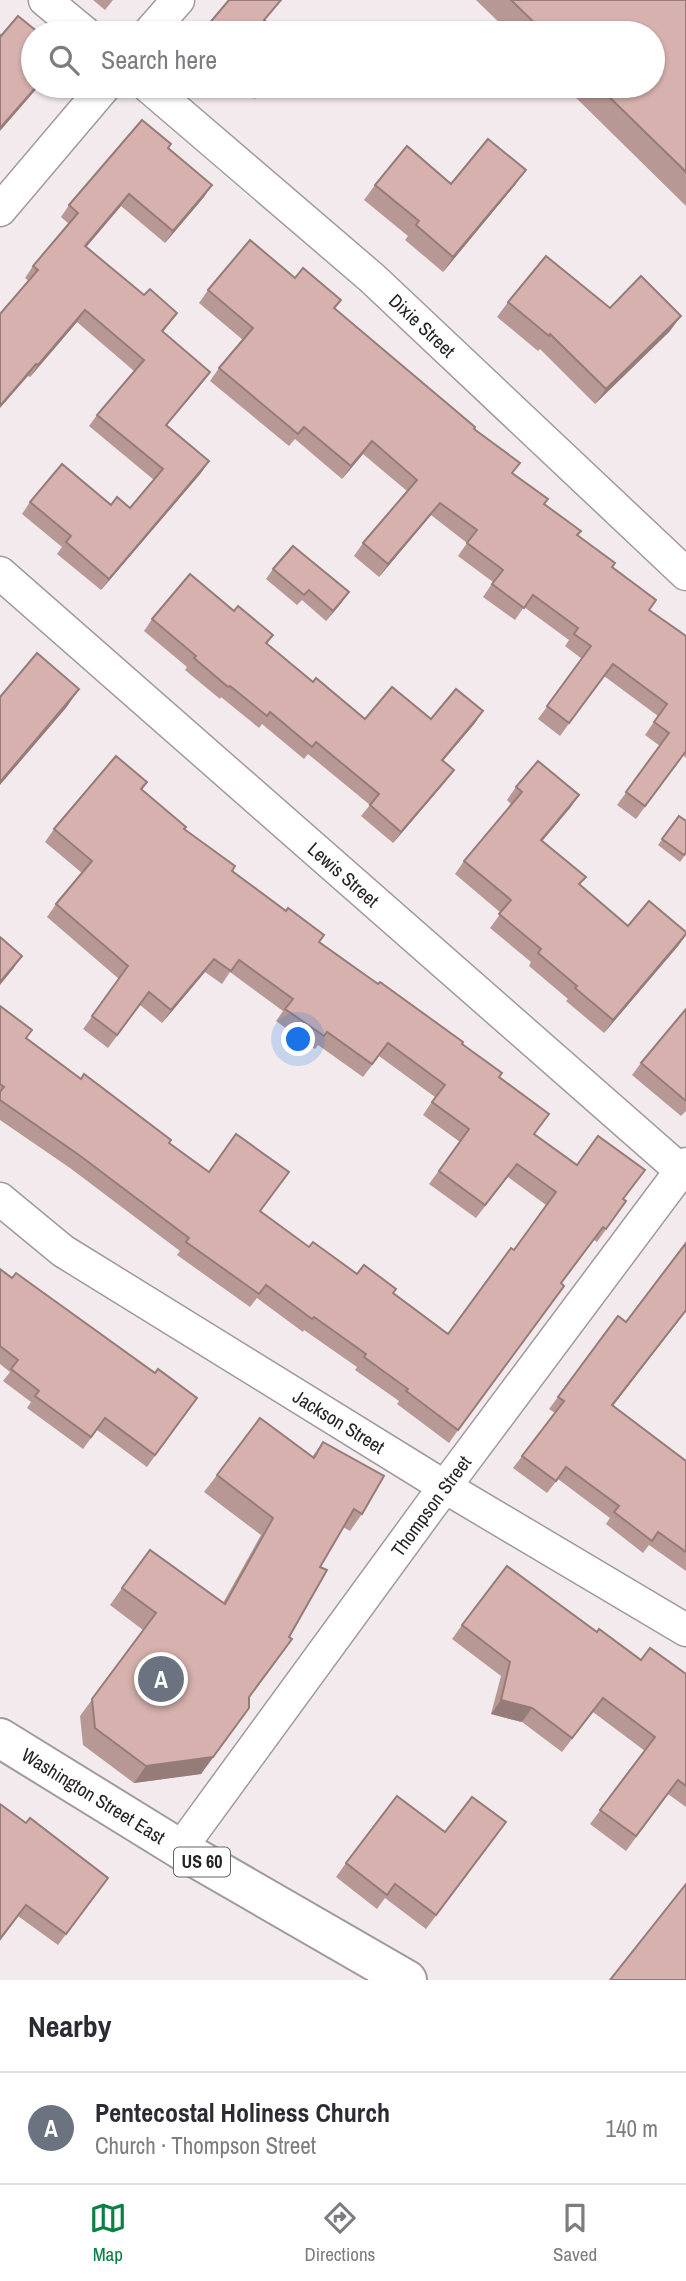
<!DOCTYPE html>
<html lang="en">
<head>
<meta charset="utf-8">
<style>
	body { margin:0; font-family:"Archivo Narrow",sans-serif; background:#f2f2f3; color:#2b2b33 }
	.you { position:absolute; left:299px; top:1040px; width:24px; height:24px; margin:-18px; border:5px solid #fff; border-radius:50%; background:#1a73e8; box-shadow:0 0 0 10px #1a73e833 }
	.badge { display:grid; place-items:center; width:46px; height:46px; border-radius:50%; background:#0b8043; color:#fff; font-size:23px; font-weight:700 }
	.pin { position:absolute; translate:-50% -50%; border:4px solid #fff; box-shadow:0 2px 7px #0006 }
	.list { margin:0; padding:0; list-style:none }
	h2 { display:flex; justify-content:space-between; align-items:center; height:91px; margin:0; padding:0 28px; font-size:30px }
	h2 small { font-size:23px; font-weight:400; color:#7c7c81 }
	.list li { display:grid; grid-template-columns:46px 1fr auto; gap:21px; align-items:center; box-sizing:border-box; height:112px; padding:0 28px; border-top:2px solid #e1e1e2 }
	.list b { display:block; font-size:26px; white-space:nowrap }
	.list p { margin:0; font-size:23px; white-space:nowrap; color:#7c7c81 }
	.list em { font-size:23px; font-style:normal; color:#7c7c81 }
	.icon { flex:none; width:38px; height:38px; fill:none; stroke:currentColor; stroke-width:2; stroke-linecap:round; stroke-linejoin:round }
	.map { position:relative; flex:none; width:686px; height:1980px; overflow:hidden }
	.search { position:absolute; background:#fff; box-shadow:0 2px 5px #0004; left:21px; right:21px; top:21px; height:77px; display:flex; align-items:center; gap:18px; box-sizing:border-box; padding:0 24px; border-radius:38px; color:#7c7c81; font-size:26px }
	.sheet { height:203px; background:#fff }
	nav { display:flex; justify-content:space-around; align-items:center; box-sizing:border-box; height:98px; border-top:2px solid #e1e1e2; background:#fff; font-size:19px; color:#7c7c81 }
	nav a { display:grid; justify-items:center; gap:4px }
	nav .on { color:#0b8043 }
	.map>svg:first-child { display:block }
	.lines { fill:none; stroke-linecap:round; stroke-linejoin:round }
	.minor-casing { stroke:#a2999c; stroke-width:35 }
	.major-casing { stroke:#a2999c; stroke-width:42 }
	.minor { stroke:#fff; stroke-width:32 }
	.major { stroke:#fff; stroke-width:38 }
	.wall { fill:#b89895 }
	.shaded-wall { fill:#967c79 }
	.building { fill:#d6b1ad; stroke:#967c79; stroke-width:2 }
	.labels { text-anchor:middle; stroke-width:7; stroke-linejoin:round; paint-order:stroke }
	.shield { fill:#fff; stroke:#676565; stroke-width:2 }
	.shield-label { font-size:18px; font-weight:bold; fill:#262323 }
	.street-label { font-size:19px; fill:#262323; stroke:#fff }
</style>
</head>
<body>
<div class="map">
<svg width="686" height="1980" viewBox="0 0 686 1980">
	<rect width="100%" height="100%" fill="#f3eaed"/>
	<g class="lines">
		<defs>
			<g id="minor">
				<polyline points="45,0 85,33"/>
				<polyline points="149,33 178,0"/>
				<path id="s1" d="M148 86 372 278 686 574"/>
				<polyline points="0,210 105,86"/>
				<path id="s2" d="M0 573 686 1175"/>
				<path id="s3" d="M0 1199 63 1251 445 1487 686 1630"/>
				<path id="s4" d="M180 1849 429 1508 686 1164"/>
			</g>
			<g id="major">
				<path id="s5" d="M0 1738 180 1849 407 1980"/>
			</g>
		</defs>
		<!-- minor casing -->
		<use href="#minor" class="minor-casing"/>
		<!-- major casing -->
		<use href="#major" class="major-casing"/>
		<!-- minor -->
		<use href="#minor" class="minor"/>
		<!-- major -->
		<use href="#major" class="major"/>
	</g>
	<!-- wall -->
	<g class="wall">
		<polygon points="93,0 113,0 105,10"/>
		<polygon points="476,0 686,0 686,206 564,86 653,86 653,33 510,33"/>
		<polygon points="238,86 266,86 255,99"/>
		<polygon points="169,148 204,197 165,243 121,206 86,247 144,295 177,313 163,332 210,372 202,383 167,425 201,473 101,590 57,554 62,547 22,514 30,502 111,505 130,508 154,480 89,426 97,415 134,371 77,322 30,377 28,376 29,281 25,278 33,266 69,224 61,217 69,205"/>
		<polygon points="526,170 515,185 443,272 405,240 408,236 364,200 375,185 451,184"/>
		<polygon points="295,278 334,309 474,429 513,473 612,567 649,610 686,636 686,758 683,755 636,819 617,805 660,746 645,735 658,716 604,676 560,736 538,719 582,659 565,646 569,640 524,607 515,620 483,597 493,582 458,556 467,543 431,515 379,577 354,556 363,543 407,491 363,454 342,479 295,439 289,446 210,381 219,368 243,340 199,303 208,290"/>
		<polygon points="508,302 610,308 670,331 595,404 540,349 538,351 497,317"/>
		<polygon points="273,569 342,602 326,621 302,600 297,605 266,579"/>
		<polygon points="234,611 273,635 267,644 313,682 365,719 431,719 475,723 443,761 445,782 393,843 361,816 370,805 308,754 304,759 262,724 259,728 221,697 220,699 185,670 187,667 144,631 152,619"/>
		<polygon points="147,782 142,790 232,871 320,942 462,1044 499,1077 534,1134 624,1199 617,1214 597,1242 594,1240 561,1284 449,1443 397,1404 399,1401 355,1370 357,1367 304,1330 303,1332 257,1298 250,1307 177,1255 180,1251 70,1168 0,1120 0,1006 26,1038 309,1247 393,1293 448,1334 514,1250 546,1205 508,1177 476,1218 429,1184 460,1142 423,1115 435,1097 379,1056 363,1077 318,1045 315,1049 276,1021 283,1011 230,972 222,984 205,972 162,1023 140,1005 108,1048 83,1029 119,979 47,917 56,904 82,873 45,842 54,829"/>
		<polygon points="516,787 579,795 570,808 542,841 580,885 628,926 686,935 678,946 604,1033 566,1001 568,999 529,966 531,962 490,928 501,913 455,874 464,861 512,805 507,800"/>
		<polygon points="679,816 686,854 680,862 658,845"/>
		<polygon points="686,1009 686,1111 681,1116 632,1075 641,1063"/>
		<polygon points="686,1243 686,1313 685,1312 613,1406 686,1461 686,1571 649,1545 643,1553 606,1524 610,1518 558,1479 547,1493 513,1468 555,1413 549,1409 558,1397 626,1322"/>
		<polygon points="0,1269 155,1373 197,1398 147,1467 97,1430 83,1449 27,1408 31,1402 3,1381 10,1372 0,1364"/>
		<polygon points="323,1442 362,1514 350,1531 343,1527 320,1567 289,1637 292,1639 249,1698 201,1774 134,1783 83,1745 80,1716 143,1630 110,1605 122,1588 223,1603 261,1535 204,1492 217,1475 312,1457"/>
		<polygon points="462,1625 597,1632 641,1660 686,1674 686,1807 668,1794 626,1851 590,1824 645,1751 593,1712 562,1752 522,1722 491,1714 501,1676 452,1639"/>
		<polygon points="0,1804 100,1889 58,1945 18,1916 0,1940"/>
		<polygon points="445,1832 496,1836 426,1929 385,1898 377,1909 336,1877 346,1863"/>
	</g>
	<!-- shaded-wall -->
	<g class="shaded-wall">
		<polygon points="37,86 39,86 0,131 0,128"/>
		<polygon points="526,170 515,185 443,272 453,257"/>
		<polygon points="212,185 204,197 165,243 173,231"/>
		<polygon points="129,194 121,206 77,258 85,246"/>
		<polygon points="85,310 77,322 30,377 38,365"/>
		<polygon points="681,316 670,331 595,404 606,389"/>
		<polygon points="36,364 28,376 0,408 0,406"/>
		<polygon points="210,372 202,383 157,436 166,425"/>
		<polygon points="372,441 363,454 342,479 351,466"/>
		<polygon points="209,461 201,473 101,590 109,579"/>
		<polygon points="440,503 431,515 379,577 388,564"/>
		<polygon points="349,592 342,602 326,621 333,611"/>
		<polygon points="79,689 66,708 0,785 0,782"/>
		<polygon points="483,711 475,723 433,772 442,760"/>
		<polygon points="454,770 445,782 393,843 401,832"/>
		<polygon points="579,795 570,808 532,853 541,840"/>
		<polygon points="686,935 678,946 604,1033 613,1020"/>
		<polygon points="22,956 13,969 0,985 0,982"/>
		<polygon points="214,959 205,972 162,1023 171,1010"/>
		<polygon points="686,1310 686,1311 603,1418 612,1405"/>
		<polygon points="501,1700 532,1708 522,1722 491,1714"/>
		<polygon points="237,1725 201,1774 134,1783 146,1766"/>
	</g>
	<!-- building -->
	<g class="building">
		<polygon points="229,0 281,0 264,20 280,33 203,33 202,32"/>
		<polygon points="511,0 686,0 686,172 598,86 653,86 653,33 545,33"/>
		<polygon points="18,16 39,33 33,33 33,86 37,86 0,128 0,35 1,36"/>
		<polygon points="142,120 171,144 168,148 212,185 173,231 129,194 85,246 144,295 150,289 177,313 162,331 210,372 166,425 209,461 109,579 66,542 71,536 30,502 62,464 111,505 117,497 130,508 163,469 97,415 144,360 85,310 38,365 36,364 0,406 0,314 38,270 33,266 78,213 69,205"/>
		<polygon points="488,139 526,170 453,257 416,225 419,221 375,185 407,146 451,184"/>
		<polygon points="250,240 295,278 303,268 341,300 334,308 475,427 474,429 520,463 512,473 548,499 544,504 581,531 577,535 615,563 612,567 656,600 649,610 686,636 686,751 645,806 626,792 669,733 654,722 667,704 613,664 569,723 547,706 591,646 574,634 578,628 533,595 524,608 492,584 503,570 467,543 477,530 440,503 388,564 363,543 417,480 372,441 351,466 304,427 298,434 219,368 253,328 208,290"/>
		<polygon points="546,256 610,308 641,276 681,316 606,389 550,334 549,336 508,302"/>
		<polygon points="293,546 349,592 333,611 309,590 304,595 273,569"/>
		<polygon points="190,574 234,611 238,606 273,635 266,643 313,682 316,678 365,719 392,687 431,719 456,689 483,711 442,760 454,770 401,832 370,805 379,794 316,742 312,747 270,712 267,716 230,686 228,687 194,658 196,656 152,619"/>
		<polygon points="37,653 79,689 0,782 0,697"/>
		<polygon points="116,756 147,782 141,789 186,827 184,829 235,866 232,871 286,911 288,908 324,935 319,942 378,984 380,982 463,1042 462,1044 502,1073 499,1077 549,1114 534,1134 577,1165 598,1136 645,1170 623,1199 626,1201 606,1229 603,1227 561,1283 564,1286 458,1430 406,1391 408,1389 364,1357 366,1354 314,1317 312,1319 266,1285 259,1294 186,1242 189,1238 79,1155 0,1100 0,1092 4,1087 0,1084 0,1006 32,1030 26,1038 81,1079 84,1074 171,1140 169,1143 209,1172 236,1134 289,1172 260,1211 309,1247 313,1242 357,1274 364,1265 396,1289 393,1293 448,1334 511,1248 514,1250 556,1192 517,1164 485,1205 439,1171 469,1129 432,1102 445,1085 388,1043 372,1064 327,1032 324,1036 285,1009 293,999 239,960 231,971 214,959 171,1010 149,992 117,1035 92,1016 128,966 56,904 92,861 54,829"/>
		<polygon points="538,761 579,795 541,840 586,877 579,884 628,926 649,901 686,932 686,934 613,1020 575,988 577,986 538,953 541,949 499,914 511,900 464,861 522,792 516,787"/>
		<polygon points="679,816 686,821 686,853 684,855 662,839"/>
		<polygon points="0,937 22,956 0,982"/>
		<polygon points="686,1009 686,1101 641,1063"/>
		<polygon points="686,1243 686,1310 612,1405 686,1461 686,1552 658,1532 652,1541 614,1512 619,1506 566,1467 556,1481 522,1456 564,1401 558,1397 618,1316 626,1322"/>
		<polygon points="0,1269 12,1278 16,1273 155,1373 158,1369 197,1398 155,1455 105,1418 91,1437 35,1396 39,1391 11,1369 18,1360 0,1346"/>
		<polygon points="260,1418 314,1458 323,1442 384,1476 362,1514 354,1509 320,1567 327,1570 289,1637 292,1639 249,1697 249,1708 213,1757 146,1766 95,1728 92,1699 156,1613 122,1588 150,1550 225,1604 273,1518 217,1475"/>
		<polygon points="507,1566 597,1632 599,1629 641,1660 650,1648 686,1674 686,1786 678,1780 636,1836 600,1810 655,1737 603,1698 572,1738 532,1708 501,1700 510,1662 462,1625"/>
		<polygon points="397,1796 445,1832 472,1797 506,1822 436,1915 395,1884 387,1895 346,1863"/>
		<polygon points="0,1804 26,1823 30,1818 108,1878 66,1934 26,1905 0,1939"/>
		<polygon points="686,1884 686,1980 610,1980"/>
	</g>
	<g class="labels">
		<!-- shield labels -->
		<rect class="shield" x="174" y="1847.5" width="56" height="29" rx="5"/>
		<g class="shield-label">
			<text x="202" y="1868">US 60</text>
		</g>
		<!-- street labels -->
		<g class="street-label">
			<text dy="7" stroke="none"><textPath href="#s1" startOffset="364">Dixie Street</textPath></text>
			<text dy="7" stroke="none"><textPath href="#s2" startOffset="457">Lewis Street</textPath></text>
			<text dy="7" stroke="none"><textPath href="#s3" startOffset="406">Jackson Street</textPath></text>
			<text dy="7" stroke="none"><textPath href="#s4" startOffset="425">Thompson Street</textPath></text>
			<text dy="7" stroke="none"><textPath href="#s5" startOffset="110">Washington Street East</textPath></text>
		</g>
	</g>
</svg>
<div class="you"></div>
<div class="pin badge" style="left:161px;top:1679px;background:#6b7280">A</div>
<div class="search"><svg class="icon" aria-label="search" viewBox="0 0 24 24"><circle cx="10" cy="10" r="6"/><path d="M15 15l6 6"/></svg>Search here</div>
</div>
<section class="sheet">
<h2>Nearby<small></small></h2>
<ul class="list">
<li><span class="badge" style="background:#6b7280">A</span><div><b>Pentecostal Holiness Church</b><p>Church · Thompson Street</p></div><em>140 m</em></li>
</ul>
</section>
<nav>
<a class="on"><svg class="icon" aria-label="map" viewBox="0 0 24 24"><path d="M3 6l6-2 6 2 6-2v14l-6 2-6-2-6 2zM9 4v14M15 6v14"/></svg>Map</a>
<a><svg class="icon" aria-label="directions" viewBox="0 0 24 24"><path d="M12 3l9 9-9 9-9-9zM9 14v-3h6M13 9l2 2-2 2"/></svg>Directions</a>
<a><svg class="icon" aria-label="saved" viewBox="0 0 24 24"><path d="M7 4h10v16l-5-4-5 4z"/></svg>Saved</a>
</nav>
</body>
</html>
